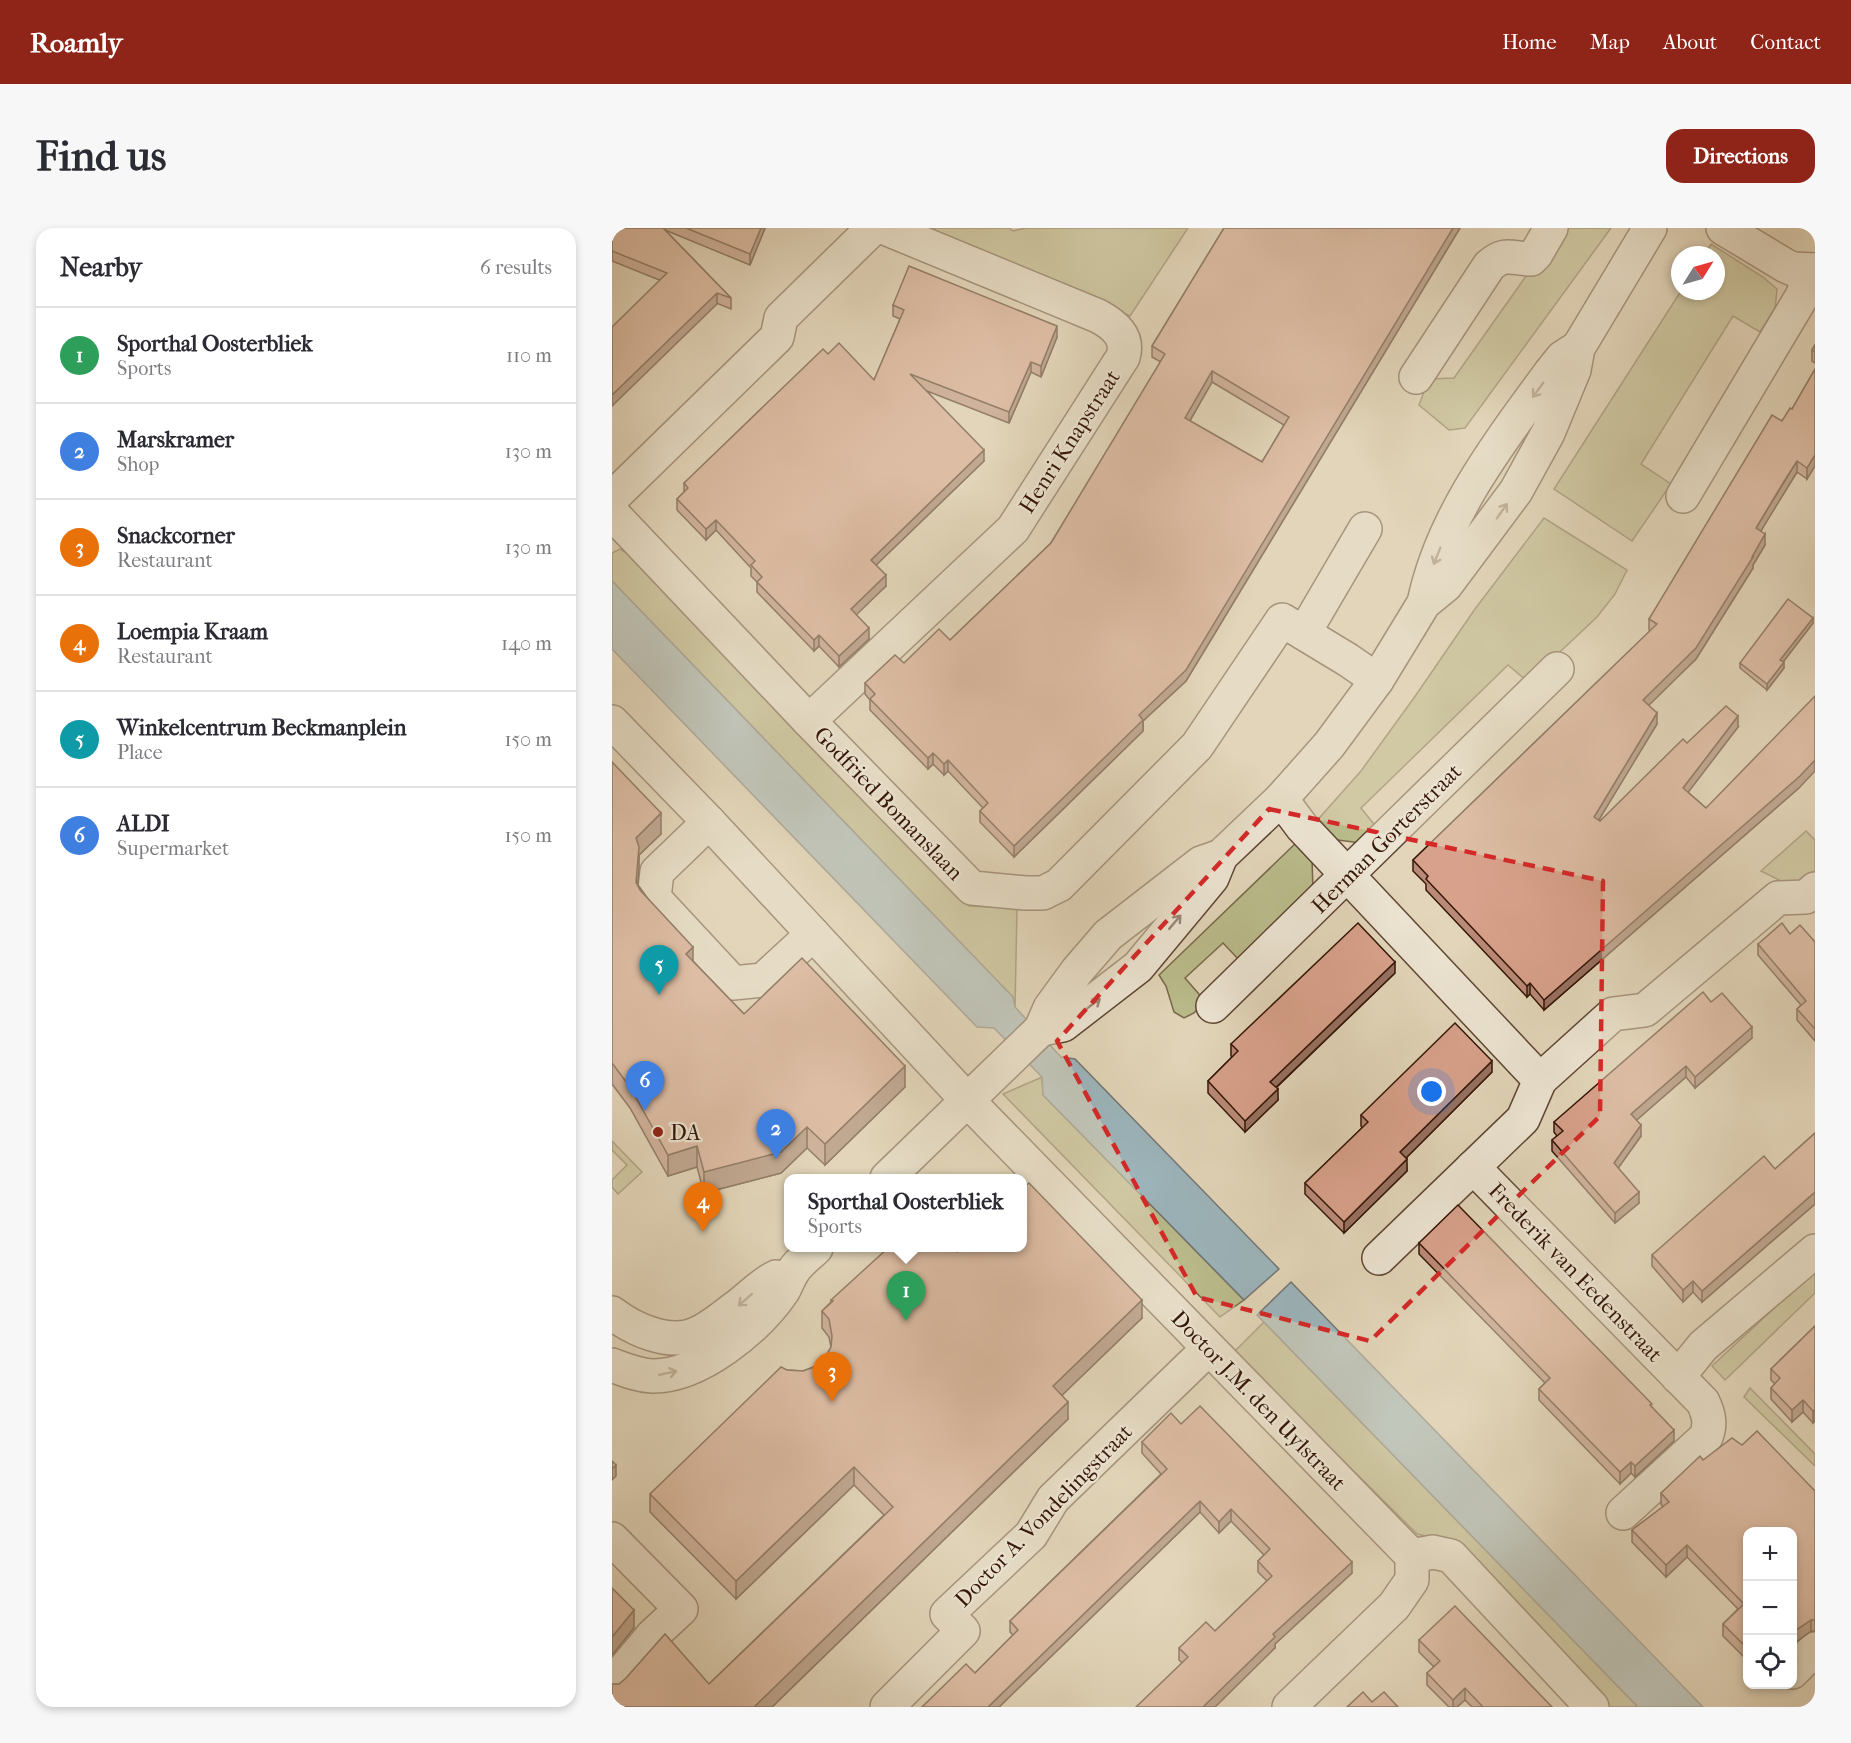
<!DOCTYPE html>
<html lang="en">
<head>
<meta charset="utf-8">
<style>
	body { margin:0; font-family:"IM FELL French Canon",serif; background:#f7f7f7; color:#2b2b33 }
	.controls { position:absolute; right:18px; bottom:18px; display:grid; overflow:hidden; border-radius:12px; box-shadow:0 3px 9px #0003 }
	.controls button { width:54px; height:54px; display:grid; place-items:center; padding:0; border:0; border-bottom:2px solid #e1e1e2; background:#fff; color:#2b2b33; font:30px sans-serif }
	.compass { position:absolute; left:1059px; top:18px; width:54px; height:54px; border-radius:50%; background:#fff; box-shadow:0 3px 9px #0003; rotate:53deg }
	.you { position:absolute; left:820px; top:864px; width:21px; height:21px; margin:-15px; border:4px solid #fff; border-radius:50%; background:#1a73e8; box-shadow:0 0 0 9px #1a73e833 }
	.badge { display:grid; place-items:center; width:39px; height:39px; border-radius:50%; background:#8f2418; color:#fff; font-size:20px; font-weight:700 }
	.pin { position:absolute; translate:-50% -50px; filter:drop-shadow(0 2px 3px #0008) }
	.pin::after { content:''; position:absolute; top:32px; width:21px; height:18px; background:inherit; clip-path:polygon(0 0,100% 0,50% 100%) }
	.popup { position:absolute; left:172px; top:946px; width:243px; height:78px; box-sizing:border-box; display:grid; place-content:center; border-radius:12px; background:#fff; filter:drop-shadow(0 2px 4px #0005); font-size:20px; white-space:nowrap; color:#7c7c81 }
	.popup b { font-size:22px; color:#2b2b33 }
	.popup::after { content:''; position:absolute; left:50%; top:100%; margin-left:-12px; border:12px solid transparent; border-top-color:#fff }
	.list { margin:0; padding:0; list-style:none }
	h2 { display:flex; justify-content:space-between; align-items:center; height:78px; margin:0; padding:0 24px; font-size:26px }
	h2 small { font-size:20px; font-weight:400; color:#7c7c81 }
	.list li { display:grid; grid-template-columns:39px 1fr auto; gap:18px; align-items:center; box-sizing:border-box; height:96px; padding:0 24px; border-top:2px solid #e1e1e2 }
	.list b { display:block; font-size:22px; white-space:nowrap }
	.list p { margin:0; font-size:20px; white-space:nowrap; color:#7c7c81 }
	.list em { font-size:20px; font-style:normal; color:#7c7c81 }
	.icon { flex:none; width:33px; height:33px; fill:none; stroke:currentColor; stroke-width:2; stroke-linecap:round; stroke-linejoin:round }
	.map { position:relative; flex:none; width:1203px; height:1479px; overflow:hidden; border-radius:18px }
	header { display:flex; align-items:center; gap:36px; box-sizing:border-box; height:84px; padding:0 30px; background:#8f2418; color:#fff }
	header strong { font-size:28px }
	nav { display:flex; gap:33px; margin-inline-start:auto; font-size:21px }
	.intro { display:flex; align-items:center; justify-content:space-between; box-sizing:border-box; height:144px; padding:0 36px }
	h1 { margin:0; font-size:42px }
	.button { padding:15px 27px; border-radius:18px; background:#8f2418; color:#fff; font-size:21px; font-weight:700 }
	main { display:flex; gap:36px; padding:0 36px }
	aside { flex:1; background:#fff; border-radius:18px; box-shadow:0 3px 9px #0003 }
	.map>svg:first-child { display:block }
	.green { fill:#babb8b; stroke:#786849; stroke-width:1.5 }
	.water { fill:#9cb5bc; stroke:#737574; stroke-width:1.5 }
	.lines { fill:none; stroke-linecap:round; stroke-linejoin:round }
	.minor-casing { stroke:#604634; stroke-width:36 }
	.minor { stroke:#ece4d2; stroke-width:33 }
	.wall { fill:#ba8a78; stroke:#351607; stroke-width:1.5; fill-rule:evenodd }
	.shaded-wall { fill:#977161; stroke:#351607; stroke-width:1.5 }
	.building { fill:#d8a18b; stroke:#351607; stroke-width:1.5; fill-rule:evenodd }
	.oneway { stroke:#9a8777 }
	.marked { fill:none; stroke:#d62828; stroke-width:4.5; stroke-dasharray:12 8; stroke-linejoin:round }
	.poi-dot { fill:#8f2418; stroke:#ece4d2; stroke-width:2 }
	.labels { text-anchor:middle; stroke-width:4.5; stroke-linejoin:round; paint-order:stroke }
	.street-label { font-size:22px; fill:#351607; stroke:#ece4d2 }
	.poi-label { font-size:22px; fill:#351607; stroke:#ece4d2; text-anchor:start }
</style>
</head>
<body>
<header>
<strong>Roamly</strong>
<nav><a>Home</a><a>Map</a><a>About</a><a>Contact</a></nav>
</header>
<div class="intro"><h1>Find us</h1><a class="button">Directions</a></div>
<main>
<aside>
<h2>Nearby<small>6 results</small></h2>
<ul class="list">
<li><span class="badge" style="background:#2e9e5b">1</span><div><b>Sporthal Oosterbliek</b><p>Sports</p></div><em>110 m</em></li>
<li><span class="badge" style="background:#3f7fe0">2</span><div><b>Marskramer</b><p>Shop</p></div><em>130 m</em></li>
<li><span class="badge" style="background:#e8710a">3</span><div><b>Snackcorner</b><p>Restaurant</p></div><em>130 m</em></li>
<li><span class="badge" style="background:#e8710a">4</span><div><b>Loempia Kraam</b><p>Restaurant</p></div><em>140 m</em></li>
<li><span class="badge" style="background:#0f9aa8">5</span><div><b>Winkelcentrum Beckmanplein</b><p>Place</p></div><em>150 m</em></li>
<li><span class="badge" style="background:#3f7fe0">6</span><div><b>ALDI</b><p>Supermarket</p></div><em>150 m</em></li>
</ul>
</aside>
<div class="map">
<svg width="1203" height="1479" viewBox="0 0 1203 1479">
	<rect width="100%" height="100%" fill="#e2d5b9"/>
	<filter id="stains"><feTurbulence type="fractalNoise" baseFrequency=".00333" numOctaves="4"/><feColorMatrix values="0 0 0 0 .2 0 0 0 0 .09 0 0 0 0 .02 0 0 0 .5 -.17"/></filter>
	<radialGradient id="worn" r=".72"><stop offset=".6" stop-color="#630" stop-opacity="0"/><stop offset="1" stop-color="#630" stop-opacity=".3"/></radialGradient>
	<!-- green -->
	<g class="green">
		<polygon points="311,0 397,0 401,3 414,0 576,0 518,88"/>
		<polygon points="948,0 999,0 853,200 837,202 807,177 817,151 842,150"/>
		<polygon points="1099,16 1151,49 1165,61 1163,80 1148,104 1121,88 1029,236 1059,256 1020,313 942,261 1069,63 1104,63 1104,27 1092,27"/>
		<polygon points="932,290 1015,342 1003,366 985,389 916,454 896,437 749,580 765,600 749,615 718,611 701,597 749,543 804,467 863,381"/>
		<polygon points="8,321 23,331 357,678 405,680 403,779 401,769 0,353 0,325"/>
		<polygon points="1194,603 1203,612 1203,649 1195,659 1169,653 1149,643"/>
		<polygon points="685,614 700,631 701,663 628,733 611,715 573,750 593,773 582,785 572,790 562,784 554,758 547,747"/>
		<polygon points="430,849 431,867 632,1072 608,1089 391,866"/>
		<polygon points="0,913 30,944 6,966 0,959 0,952 15,937 0,922"/>
		<polygon points="1203,1042 1203,1065 1113,1152 1100,1138"/>
		<polygon points="652,1094 1026,1479 995,1479 838,1314 805,1306 622,1124"/>
		<polygon points="1138,1160 1203,1226 1203,1238 1132,1169"/>
	</g>
	<!-- water -->
	<g class="water">
		<polygon points="0,353 401,769 403,779 449,829 463,831 667,1041 632,1072 431,867 430,849 382,800 365,799 0,421"/>
		<polygon points="679,1054 1091,1479 1026,1479 645,1087"/>
	</g>
	<g class="lines">
		<defs>
			<g id="minor">
				<polyline points="1111,0 1174,38 1181,41 1203,42"/>
				<path d="M804 149 877 38C893 23 901 31 919 31L924 26 939 0"/>
				<polyline points="1071,268 1189,70 1202,42"/>
				<polyline points="0,270 165,109 169,90 261,0"/>
				<polyline points="0,285 197,493 360,660 413,665 431,665 447,657 585,518 670,392 736,432 765,452"/>
				<path d="M812 375C830 288 887 215 938 145L950 130 964 121"/>
				<polyline points="692,405 753,301"/>
				<path d="M197 493 401 301 511 129C517 109 503 97 486 88L273 0"/>
				<polyline points="0,494 97,594 355,872 800,1328 800,1352 782,1378 677,1479"/>
				<polyline points="669,571 690,599 928,852"/>
				<polyline points="97,594 45,644 42,670 121,755 151,752 201,706"/>
				<polyline points="601,778 945,441"/>
				<polyline points="429,801 451,797 526,739 600,650 609,628 669,571 717,517 765,452 812,375 834,357 904,263 936,205 962,142 966,120 1038,0"/>
				<path d="M861 939 1091 1174C1097 1187 1099 1196 1094 1209L1011 1285"/>
				<polyline points="275,950 429,801 438,780 465,743 496,707 589,635 609,628"/>
				<polyline points="767,1030 911,891 928,852 1001,786 1033,782 1166,670 1194,669 1203,661"/>
				<path d="M0 1085C21 1101 57 1118 84 1106 97 1101 111 1089 123 1080 137 1070 148 1057 164 1049"/>
				<path d="M0 1137C13 1142 25 1147 40 1148 87 1149 146 1100 171 1063 175 1056 177 1049 182 1042 187 1034 197 1027 204 1020"/>
				<polyline points="1066,1149 1091,1118 1203,1023"/>
				<polyline points="0,1311 69,1381 40,1408 0,1456"/>
				<polyline points="800,1328 821,1324 839,1328 980,1479"/>
				<polyline points="1180,1444 1203,1421"/>
				<polyline points="275,1479 351,1403 335,1386 419,1307 441,1271 596,1121"/>
			</g>
		</defs>
		<!-- minor casing -->
		<use href="#minor" class="minor-casing"/>
		<!-- minor -->
		<use href="#minor" class="minor"/>
	</g>
	<!-- wall -->
	<g class="wall">
		<polygon points="0,0 153,0 138,37 53,2 119,70 119,81 0,33"/>
		<path d="M612 0H848L574 453 531 493V503L402 629 368 594V583L371 580 336 543 332 547 321 536 316 541 258 482V472L253 466V455L338 412 439 315 549 134 540 129V118ZM600 154 672 197 650 234 578 193Z"/>
		<polygon points="281,77 445,109 429,149 419,144 397,195 315,163 372,233 264,337 274,358 244,386 257,411 227,439 207,418 202,423 145,364 145,354 139,348 139,340 104,302 94,312 65,282 65,271 72,264 72,255 216,126 262,152 288,91 281,88"/>
		<polygon points="1203,117 1203,135 1200,133 1200,122"/>
		<polygon points="1203,141 1195,251 1185,244 1148,303 1153,317 1141,337 1141,340 1084,431 1036,477 1045,496 986,592 988,593 1075,515 1126,499 1076,564 1094,580 1188,559 932,782 918,766 915,769 814,662 814,656 801,643 801,632 1038,403 1037,402 1037,391 1170,193 1180,181"/>
		<polygon points="1201,395 1171,434 1172,440 1155,462 1128,440 1128,435"/>
		<polygon points="0,534 49,606 27,627 26,657 81,733 132,786 293,859 213,937 195,920 169,945 92,965 85,939 56,948 18,880 0,856"/>
		<polygon points="1178,706 1203,714 1203,813 1185,792 1185,781 1189,777 1146,727 1146,716"/>
		<polygon points="783,745 664,860 666,872 633,904 596,865 596,853 620,829 619,828 619,816"/>
		<polygon points="1099,774 1140,810 1083,860 1074,849 1024,892 1029,908 1006,940 1027,975 1003,995 940,923 940,912 945,908 942,904 942,894"/>
		<polygon points="880,844 794,930 795,943 732,1005 693,966 693,955 750,900 749,898 749,887"/>
		<polygon points="1203,905 1203,976 1090,1074 1081,1064 1071,1074 1040,1038 1040,1027 1163,941"/>
		<polygon points="807,1015 1040,1179 1062,1213 1023,1249 1019,1245 1008,1256 927,1172 927,1161 933,1155 807,1026"/>
		<polygon points="345,1024 530,1090 450,1167 456,1191 160,1479 0,1479 97,1456 272,1287 242,1257 124,1371 38,1284 38,1266 175,1142 191,1143 202,1139 211,1133 219,1119 217,1109 210,1100 210,1083 219,1074 219,1072"/>
		<polygon points="1203,1098 1203,1193 1201,1195 1191,1184 1180,1194 1159,1171 1159,1160 1163,1156 1159,1152 1159,1141"/>
		<polygon points="569,1196 740,1345 663,1416 663,1420 570,1435 567,1432 567,1420 603,1403 655,1353 646,1344 646,1333 652,1327 619,1293 607,1305 588,1284 387,1479 310,1479 363,1445 401,1407 398,1404 398,1393 549,1246 530,1225 530,1214"/>
		<polygon points="1130,1217 1203,1263 1203,1403 1199,1403 1184,1414 1180,1410 1180,1304 1136,1304 1136,1433 1111,1408 1111,1396 1126,1381 1075,1329 1054,1349 1020,1314 1020,1302 1051,1279 1049,1276 1049,1265 1091,1232"/>
		<polygon points="807,1412 940,1479 860,1479 853,1472 845,1479 837,1479 815,1457 815,1445 822,1439 807,1424"/>
	</g>
	<!-- shaded-wall -->
	<g class="shaded-wall">
		<polygon points="149,0 153,0 138,37 138,26"/>
		<polygon points="841,0 848,0 574,453 531,493 531,503 402,629 402,618 527,487"/>
		<polygon points="105,65 105,76 0,178 0,167"/>
		<polygon points="445,98 445,109 429,149 429,138"/>
		<polygon points="419,134 419,144 397,195 397,184"/>
		<polygon points="600,143 600,154 573,201 573,190"/>
		<polygon points="372,222 372,233 259,342 259,332"/>
		<polygon points="1203,227 1203,238 1195,251 1195,240"/>
		<polygon points="1185,233 1185,244 1144,311 1144,300"/>
		<polygon points="104,292 104,302 94,312 94,301"/>
		<polygon points="1153,306 1153,317 1141,337 1141,340 1084,431 1031,483 1031,472 1140,329"/>
		<polygon points="274,347 274,358 239,392 239,381"/>
		<polygon points="1201,390 1201,395 1168,438 1168,432"/>
		<polygon points="257,400 257,411 227,439 227,428"/>
		<polygon points="207,407 207,418 202,423 202,412"/>
		<polygon points="1172,434 1172,440 1155,462 1155,456"/>
		<polygon points="1045,485 1045,496 982,600 982,589"/>
		<polygon points="1126,488 1126,499 1071,571 1071,560"/>
		<polygon points="321,525 321,536 316,541 316,530"/>
		<polygon points="336,532 336,543 332,547 332,536"/>
		<polygon points="1203,532 1203,543 1188,559 932,782 932,772"/>
		<polygon points="49,585 49,606 27,627 27,640 24,675 24,610"/>
		<polygon points="81,719 81,740 74,726"/>
		<polygon points="783,734 783,745 658,865 658,854"/>
		<polygon points="918,755 918,766 915,769 915,758"/>
		<polygon points="1140,799 1140,810 1083,860 1083,849"/>
		<polygon points="880,833 880,844 788,936 788,924"/>
		<polygon points="293,838 293,859 213,937 213,916"/>
		<polygon points="1074,838 1074,849 1019,897 1019,886"/>
		<polygon points="666,861 666,872 633,904 633,893"/>
		<polygon points="1029,897 1029,908 1002,946 1002,935"/>
		<polygon points="195,899 195,920 169,945 92,965 92,944"/>
		<polygon points="85,918 85,939 56,948 56,927"/>
		<polygon points="795,931 795,943 732,1005 732,994"/>
		<polygon points="1027,964 1027,975 1003,995 1003,985"/>
		<polygon points="1203,964 1203,976 1090,1074 1090,1063"/>
		<polygon points="1081,1053 1081,1064 1071,1074 1071,1062"/>
		<polygon points="530,1072 530,1090 441,1176 441,1158"/>
		<polygon points="1191,1172 1191,1184 1180,1194 1180,1182"/>
		<polygon points="456,1174 456,1191 160,1479 142,1479"/>
		<polygon points="1203,1182 1203,1193 1201,1195 1201,1183"/>
		<polygon points="1062,1202 1062,1213 1023,1249 1023,1238"/>
		<polygon points="1019,1234 1019,1245 1008,1256 1008,1244"/>
		<polygon points="4,1237 4,1248 0,1252 0,1241"/>
		<polygon points="242,1239 242,1257 124,1371 124,1353"/>
		<polygon points="588,1273 588,1284 387,1479 376,1479"/>
		<polygon points="619,1281 619,1293 607,1305 607,1294"/>
		<polygon points="1075,1317 1075,1329 1054,1349 1054,1337"/>
		<polygon points="740,1334 740,1345 663,1416 663,1420 603,1479 591,1479 661,1406"/>
		<polygon points="22,1382 22,1400 0,1427 0,1409"/>
		<polygon points="1199,1392 1199,1403 1184,1414 1184,1402"/>
		<polygon points="853,1460 853,1472 845,1479 841,1479 841,1472"/>
	</g>
	<!-- building -->
	<g class="building">
		<polygon points="0,0 51,0 119,70 105,65 0,167 0,99 55,45 0,23"/>
		<polygon points="74,0 149,0 138,26"/>
		<path d="M612 0H841L574 442 527 487 531 492 402 618 368 583 376 575 336 532 332 536 321 525 316 530 258 471 263 466 253 455 283 427 292 435 327 401 338 412 439 315 553 126 540 118ZM600 143 677 189 650 234 573 190Z"/>
		<polygon points="297,38 445,98 429,138 419,134 397,184 298,146 372,222 259,332 274,347 239,381 257,400 227,428 207,407 202,412 145,354 150,349 139,337 143,333 104,292 94,301 65,271 76,260 72,255 211,121 216,126 227,115 262,152 292,82 281,77"/>
		<polygon points="1203,117 1203,124 1200,122"/>
		<polygon points="1203,141 1203,227 1195,240 1185,233 1171,255 1144,300 1153,306 1140,329 1141,329 1084,420 1031,472 1045,485 982,589 988,593 1071,511 1075,515 1114,478 1126,488 1071,560 1094,580 1203,468 1203,532 1188,548 932,772 918,755 915,758 814,651 816,648 801,632 1045,396 1037,391 1160,187 1170,193 1178,180 1180,181"/>
		<polygon points="1176,371 1201,390 1168,432 1172,434 1155,456 1128,435"/>
		<polygon points="0,534 49,585 24,610 27,619 24,654 28,662 81,719 74,726 132,786 190,730 293,838 213,916 195,899 169,924 92,944 85,918 56,927 18,859 0,835"/>
		<polygon points="746,695 783,734 658,854 666,861 633,893 596,853 626,823 619,816"/>
		<polygon points="1170,695 1178,706 1188,697 1203,714 1203,801 1185,781 1194,773 1146,716"/>
		<polygon points="1091,764 1099,774 1110,765 1140,799 1083,849 1074,838 1019,886 1029,897 1002,935 1027,964 1003,985 940,912 951,903 942,894"/>
		<polygon points="843,795 880,833 788,924 795,931 732,994 693,955 756,894 749,887"/>
		<polygon points="1203,905 1203,964 1090,1063 1081,1053 1071,1062 1040,1027 1152,928 1163,941"/>
		<polygon points="417,955 530,1072 441,1158 456,1174 142,1479 0,1479 0,1456 7,1456 14,1450 53,1406 97,1456 281,1279 242,1239 124,1353 38,1266 169,1139 175,1142 191,1143 202,1139 211,1133 219,1119 220,1108 217,1091 210,1083 221,1073 219,1072 276,1020 341,1020 345,1024 350,1020 411,1020 411,960"/>
		<polygon points="846,977 1040,1176 1038,1177 1062,1202 1023,1238 1019,1234 1008,1244 927,1161 938,1150 807,1015"/>
		<polygon points="1203,1098 1203,1182 1201,1183 1191,1172 1180,1182 1159,1160 1168,1150 1159,1141"/>
		<polygon points="588,1178 740,1334 661,1406 663,1409 591,1479 524,1479 576,1429 567,1420 594,1394 603,1403 660,1348 646,1333 658,1321 619,1281 607,1294 588,1273 376,1479 310,1479 354,1436 363,1445 406,1402 398,1393 555,1241 530,1214 559,1185 569,1196"/>
		<polygon points="1145,1203 1203,1263 1203,1392 1199,1392 1184,1402 1180,1399 1180,1304 1136,1304 1136,1421 1111,1396 1132,1376 1075,1317 1054,1337 1020,1302 1057,1274 1049,1265 1088,1228 1091,1232 1120,1210 1130,1217"/>
		<polygon points="0,1233 4,1237 0,1241"/>
		<polygon points="0,1360 22,1382 0,1409"/>
		<polygon points="843,1378 940,1479 871,1479 853,1460 841,1472 815,1445 828,1433 807,1412"/>
		<polygon points="751,1464 760,1474 772,1464 786,1479 735,1479"/>
	</g>
	<!-- one-way arrows -->
	<defs><path id="oneway-shaft" d="M-6 0H5M1.5-3L5.5 0L1.5 3" fill="none" stroke-width="1.6" stroke-linecap="round" stroke-linejoin="round" transform="scale(1.5)"/></defs>
	<g class="oneway">
		<use href="#oneway-shaft" transform="translate(926 162) rotate(126)"/>
		<use href="#oneway-shaft" transform="translate(890 283) rotate(-55)"/>
		<use href="#oneway-shaft" transform="translate(825 328) rotate(112)"/>
		<use href="#oneway-shaft" transform="translate(563 694) rotate(-50)"/>
		<use href="#oneway-shaft" transform="translate(481 776) rotate(-36)"/>
		<use href="#oneway-shaft" transform="translate(133 1072) rotate(139)"/>
		<use href="#oneway-shaft" transform="translate(56 1145) rotate(-12)"/>
	</g>
	<!-- marked area -->
	<path d="M0 0H1203V1479H0ZM657 581 991 653 988 888 758 1113 585 1069 445 813Z" fill="#e2d5b9" fill-opacity=".55" fill-rule="evenodd"/>
	<path class="marked" d="M657 581 991 653 988 888 758 1113 585 1069 445 813Z"/>
	<!-- markers -->
	<circle class="poi-dot" cx="46" cy="904" r="6"/>
	<g class="labels">
		<!-- street labels -->
		<g class="street-label">
			<text transform="translate(457 213) rotate(-57)" y="8">Henri Knapstraat</text>
			<text transform="translate(277 575) rotate(46)" y="8">Godfried Bomanslaan</text>
			<text transform="translate(774 610) rotate(-45)" y="8">Herman Gorterstraat</text>
			<text transform="translate(964 1044) rotate(46)" y="8">Frederik van Eedenstraat</text>
			<text transform="translate(647 1172) rotate(46)" y="8">Doctor J.M. den Uylstraat</text>
			<text transform="translate(431 1287) rotate(-46)" y="8">Doctor A. Vondelingstraat</text>
		</g>
		<!-- poi labels -->
		<g class="poi-label">
			<text x="58" y="912">DA</text>
		</g>
	</g>
	<rect width="100%" height="100%" filter="url(#stains)"/>
	<rect width="100%" height="100%" fill="url(#worn)"/>
</svg>
<div class="controls">
<button>+</button>
<button>−</button>
<button><svg class="icon" aria-label="locate" viewBox="0 0 24 24"><circle cx="12" cy="12" r="6"/><path d="M12 2v4M12 18v4M2 12h4M18 12h4"/></svg></button>
</div>
<svg class="compass" viewBox="-18 -18 36 36"><path d="M0-13l5 13h-10z" fill="#e53935"/><path d="M0 13l5-13h-10z" fill="#7c7c81"/></svg>
<div class="you"></div>
<div class="pin badge" style="left:294px;top:1093px;background:#2e9e5b">1</div>
<div class="popup"><b>Sporthal Oosterbliek</b>Sports</div>
<div class="pin badge" style="left:164px;top:931px;background:#3f7fe0">2</div>
<div class="pin badge" style="left:220px;top:1174px;background:#e8710a">3</div>
<div class="pin badge" style="left:91px;top:1004px;background:#e8710a">4</div>
<div class="pin badge" style="left:47px;top:767px;background:#0f9aa8">5</div>
<div class="pin badge" style="left:33px;top:883px;background:#3f7fe0">6</div>
</div>
</main>
</body>
</html>
